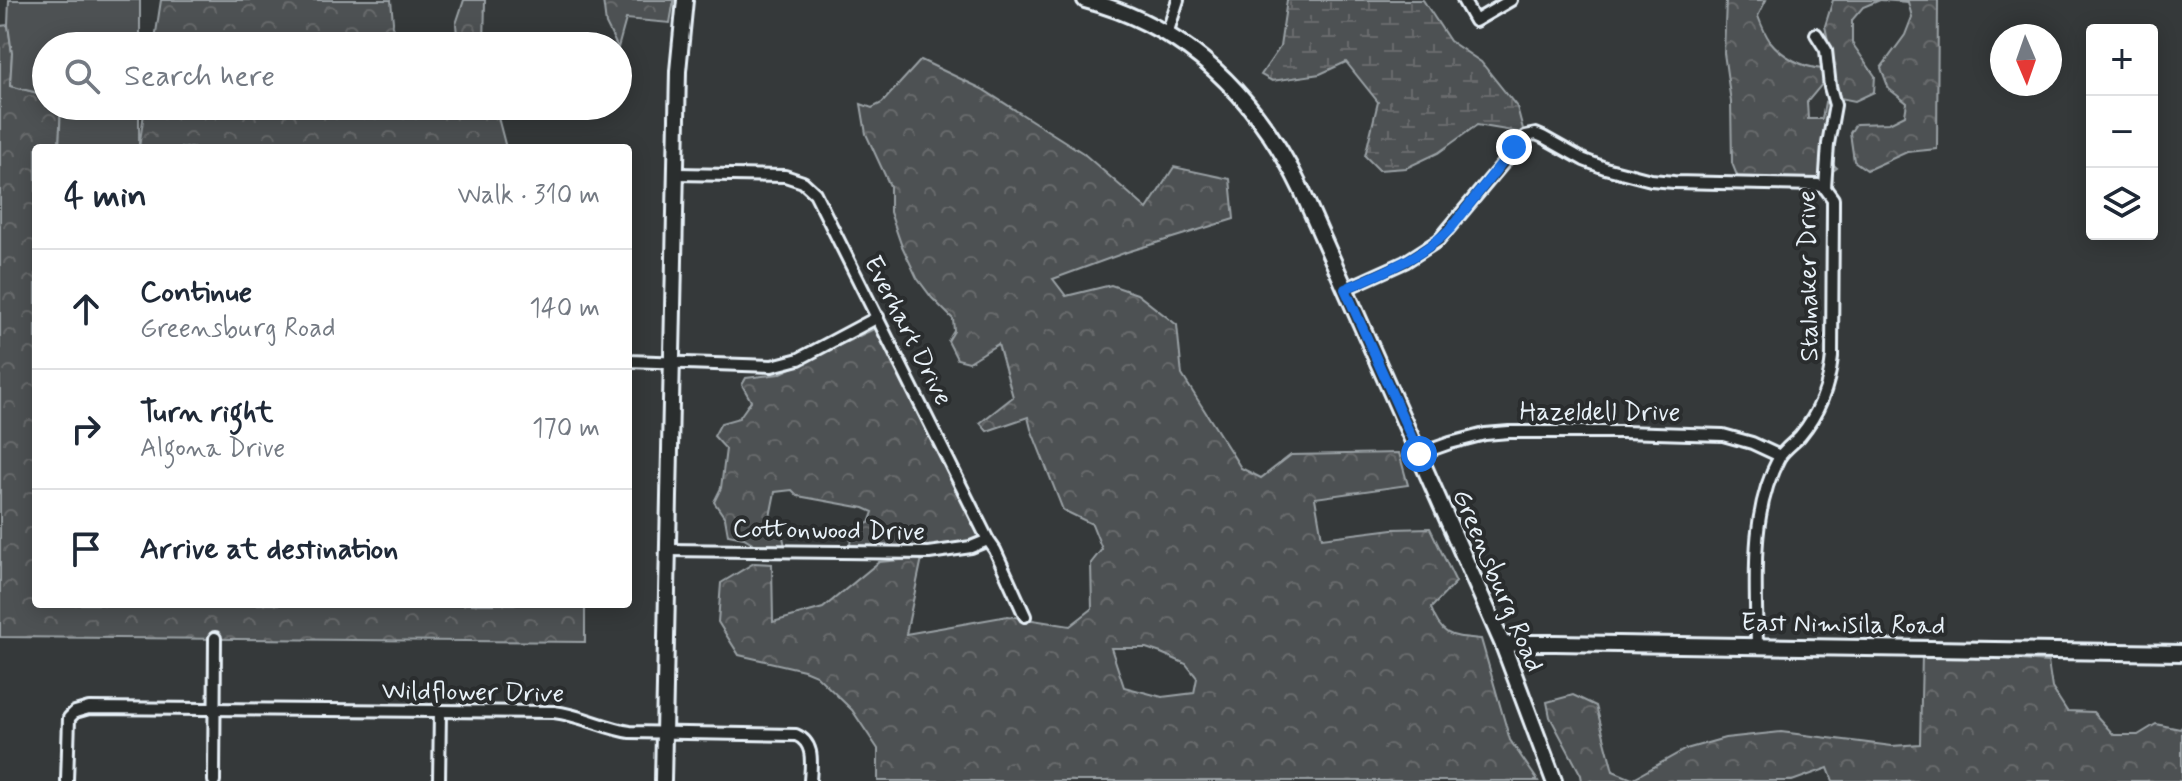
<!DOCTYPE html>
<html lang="en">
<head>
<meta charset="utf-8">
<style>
	body { margin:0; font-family:Mynerve,sans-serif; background:#f6f6f7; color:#1f2937 }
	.controls { position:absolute; right:24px; top:24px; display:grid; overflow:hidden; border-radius:8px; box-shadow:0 4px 20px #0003 }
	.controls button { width:72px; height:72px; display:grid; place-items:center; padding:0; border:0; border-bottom:2px solid #e0e1e3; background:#fff; color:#1f2937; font:40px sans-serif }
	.compass { position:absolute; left:1990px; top:24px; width:72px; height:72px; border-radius:50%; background:#fff; box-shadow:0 4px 20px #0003; rotate:178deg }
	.stop { position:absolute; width:24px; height:24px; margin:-18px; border:6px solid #1a73e8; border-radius:50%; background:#fff }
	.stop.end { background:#1a73e8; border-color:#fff; box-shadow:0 2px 8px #0008 }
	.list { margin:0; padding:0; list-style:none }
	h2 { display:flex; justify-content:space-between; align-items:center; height:104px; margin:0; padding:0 32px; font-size:34px }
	h2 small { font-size:26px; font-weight:400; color:#747a83 }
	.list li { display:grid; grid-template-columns:52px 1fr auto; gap:24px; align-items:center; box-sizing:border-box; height:120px; padding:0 32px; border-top:2px solid #e0e1e3 }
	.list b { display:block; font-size:30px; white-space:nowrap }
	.list p { margin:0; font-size:26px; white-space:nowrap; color:#747a83 }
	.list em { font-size:26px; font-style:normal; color:#747a83 }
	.icon { flex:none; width:44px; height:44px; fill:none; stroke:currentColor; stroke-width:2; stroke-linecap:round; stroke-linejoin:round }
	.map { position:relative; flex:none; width:2182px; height:781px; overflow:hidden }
	.search { position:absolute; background:#fff; box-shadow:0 4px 20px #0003; left:32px; top:32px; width:600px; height:88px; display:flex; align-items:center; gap:20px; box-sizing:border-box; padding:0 28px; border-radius:44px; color:#747a83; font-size:30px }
	.panel { position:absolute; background:#fff; box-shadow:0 4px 20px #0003; left:32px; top:144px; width:600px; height:464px; border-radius:8px }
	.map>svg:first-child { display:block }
	.forest { fill:url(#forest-crowns); stroke:#9aa1a5; stroke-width:2; fill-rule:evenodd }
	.wetland { fill:url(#wetland-marsh); stroke:#9aa1a5; stroke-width:2 }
	.green { fill:#4d5152; stroke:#9aa1a5; stroke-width:2 }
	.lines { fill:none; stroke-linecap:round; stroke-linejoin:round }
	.street-casing { stroke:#e8f1f8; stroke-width:16 }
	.secondary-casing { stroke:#e8f1f8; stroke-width:20 }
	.street { stroke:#2a2d2e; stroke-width:10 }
	.secondary { stroke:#2a2d2e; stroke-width:14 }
	.route { stroke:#1a73e8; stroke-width:10 }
	.labels { text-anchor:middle; stroke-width:8; stroke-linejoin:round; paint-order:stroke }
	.street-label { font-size:26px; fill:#e8f1f8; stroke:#2a2d2e }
</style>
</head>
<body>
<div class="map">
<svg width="2182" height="781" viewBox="0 0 2182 781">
	<defs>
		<pattern id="forest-crowns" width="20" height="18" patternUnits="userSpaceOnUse" patternTransform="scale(2)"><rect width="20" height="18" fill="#4d5152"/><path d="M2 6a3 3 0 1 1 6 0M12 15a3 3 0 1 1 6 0" fill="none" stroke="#676a6c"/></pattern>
		<pattern id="wetland-marsh" width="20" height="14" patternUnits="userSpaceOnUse" patternTransform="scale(2)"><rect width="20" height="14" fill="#4d5152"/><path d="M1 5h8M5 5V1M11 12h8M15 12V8" fill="none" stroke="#676a6c"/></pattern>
	</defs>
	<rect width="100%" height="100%" fill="#35393a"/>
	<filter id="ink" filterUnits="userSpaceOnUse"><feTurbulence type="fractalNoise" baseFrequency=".0125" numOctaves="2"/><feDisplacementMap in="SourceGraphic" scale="16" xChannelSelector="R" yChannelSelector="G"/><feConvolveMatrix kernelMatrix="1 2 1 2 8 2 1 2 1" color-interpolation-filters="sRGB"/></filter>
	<g filter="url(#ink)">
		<!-- forest -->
		<g class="forest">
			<polygon points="161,0 391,0 393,22 392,36 409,46 154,46"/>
			<polygon points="464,0 485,0 484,46 458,46 456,24"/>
			<polygon points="603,0 674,0 670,23 626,19 618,48 606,24"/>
			<path d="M1726 0H1766L1758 16C1761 24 1765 34 1770 41 1783 57 1802 67 1822 69L1823 83 1807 102 1808 119H1822L1825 102 1831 105 1826 158 1837 168 1817 183 1738 178 1732 163 1731 102 1724 53Z"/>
			<polygon points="1833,0 1880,0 1863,7 1852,20 1852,43 1875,76 1874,92 1855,101 1840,98 1825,26"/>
			<polygon points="1880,0 1938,0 1937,149 1907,152 1867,170 1854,161 1850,133 1856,124 1889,123 1905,115 1907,103 1889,89 1881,68 1905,35 1912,17 1908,2"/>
			<polygon points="8,25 12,53 10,86 46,95 46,106 61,106 59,148 36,148 36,604 585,604 585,642 0,637 0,26"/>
			<path d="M921 60 982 89 1083 153 1147 209 1174 167 1230 179 1234 219 1127 252 1053 279 1066 296 1111 285 1137 294 1177 325 1182 375 1241 468 1261 478 1291 455 1399 453 1408 485 1315 498 1322 538 1393 529 1430 528 1456 582 1431 608C1442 638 1452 636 1481 639L1510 740 1538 781H878V749L852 710 816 675 804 670 739 655 718 622 721 583 754 563 772 564 773 622 823 608 879 562 922 558 906 634 1008 616 1070 626 1092 609 1091 563 1102 549 1092 524 1063 510 1031 429 1028 417 987 431 980 423 1013 397 998 344 969 362 957 359 948 341 954 331 953 319 932 298 917 278 901 244 890 212V186L866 134 861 104 872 108 882 103ZM1111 648H1146L1161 653 1186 664 1197 678 1194 693 1162 697 1124 687Z"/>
			<polygon points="145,106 495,106 506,148 139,148"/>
			<polygon points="876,328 981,535 963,545 933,548 850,545 852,528 869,523 873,512 864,508 798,496 792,490 775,492 768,527 783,537 785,546 756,545 744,538 728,535 725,518 714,502 721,488 726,449 714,436 721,423 739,418 751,401 742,385 746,378 779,374"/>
			<polygon points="1922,655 1968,656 2048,662 2052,688 2067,711 2093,712 2114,735 2138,735 2156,724 2180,729 2182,727 2182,781 1833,781 1828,768 1792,781 1582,781 1581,775 1550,717 1547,702 1573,695 1596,706 1613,771 1632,779 1686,749 1725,738 1781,732 1892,746 1920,744"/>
		</g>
		<!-- wetland -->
		<polygon class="wetland" points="1287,0 1423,0 1450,41 1481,62 1517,107 1524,133 1477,125 1438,153 1406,168 1379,170 1365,156 1378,102 1346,62 1320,74 1272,81 1261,75 1280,47"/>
		<!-- green -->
		<g class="green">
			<polygon points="9,0 140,0 140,46 46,46 46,95 10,86 12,53 8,25"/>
			<polygon points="61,106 139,106 139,148 59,148"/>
		</g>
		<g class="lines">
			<defs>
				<g id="street">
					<polyline points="1463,0 1475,21 1511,0"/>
					<polyline points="1167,34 1178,0"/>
					<polyline points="677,174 785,176 803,182 815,193 988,540 995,550 1025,616"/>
					<polyline points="1345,289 1405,262 1439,240 1526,136 1536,134 1543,137 1584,160 1605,168 1651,180 1674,182 1818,185 1825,188"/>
					<polyline points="628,361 772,366 799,359 878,317"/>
					<polyline points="1419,454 1450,443 1485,434 1509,432 1622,432 1723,435 1752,443 1780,456"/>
					<polyline points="667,550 929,553 971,547 988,540"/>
					<path d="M1757 646C1756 585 1749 513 1779 458 1784 449 1794 443 1800 436 1820 412 1829 387 1832 357L1833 208V199L1825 188 1828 144 1835 105 1830 87 1826 50 1816 34"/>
					<path d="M67 781 69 718 75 712 89 708 554 712C581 715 604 728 630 732L796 735C815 743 811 763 810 781"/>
					<polyline points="214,781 215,638"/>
					<polyline points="439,781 440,711"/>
				</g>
				<g id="secondary">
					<path d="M1085 0C1188 27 1257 97 1302 191L1503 645 1554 781"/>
					<polyline points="1503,645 1517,643 1555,643 2182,653"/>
					<polyline points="663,781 678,71 685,0"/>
				</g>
			</defs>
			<!-- street casing -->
			<use href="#street" class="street-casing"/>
			<!-- secondary casing -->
			<use href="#secondary" class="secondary-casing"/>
			<!-- street -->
			<use href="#street" class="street"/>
			<!-- secondary -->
			<use href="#secondary" class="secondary"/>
		</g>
	</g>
	<g class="lines" filter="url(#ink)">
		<!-- route -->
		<path class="route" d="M1419 454 1345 289C1384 272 1421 258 1451 228L1514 147"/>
	</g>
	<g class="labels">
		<!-- street labels -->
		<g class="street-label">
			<text transform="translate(1807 276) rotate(-91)" y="9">Stalnaker Drive</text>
			<text transform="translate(909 330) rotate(63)" y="9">Everhart Drive</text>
			<text x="1600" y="420">Hazeldell Drive</text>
			<text transform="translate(829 529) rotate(1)" y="9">Cottonwood Drive</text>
			<text transform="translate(1499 580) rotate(67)" y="9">Greensburg Road</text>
			<text transform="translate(1843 623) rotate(1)" y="9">East Nimisila Road</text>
			<text transform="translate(473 691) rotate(1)" y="9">Wildflower Drive</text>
		</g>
	</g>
</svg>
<div class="controls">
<button>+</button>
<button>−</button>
<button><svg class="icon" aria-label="layers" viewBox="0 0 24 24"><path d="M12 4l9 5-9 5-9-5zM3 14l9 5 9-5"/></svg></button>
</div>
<svg class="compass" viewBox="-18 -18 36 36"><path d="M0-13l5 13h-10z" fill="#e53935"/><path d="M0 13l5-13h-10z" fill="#747a83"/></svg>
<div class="stop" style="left:1419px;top:454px"></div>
<div class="stop end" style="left:1514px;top:147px"></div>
<div class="search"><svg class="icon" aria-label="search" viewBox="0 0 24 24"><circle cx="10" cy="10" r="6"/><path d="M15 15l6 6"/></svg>Search here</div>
<section class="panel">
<h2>4 min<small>Walk · 310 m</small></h2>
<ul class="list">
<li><svg class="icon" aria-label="ahead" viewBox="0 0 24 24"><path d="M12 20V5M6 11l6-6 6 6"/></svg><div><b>Continue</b><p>Greensburg Road</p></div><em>140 m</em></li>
<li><svg class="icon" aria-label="right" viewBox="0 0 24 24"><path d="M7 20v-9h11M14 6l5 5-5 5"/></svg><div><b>Turn right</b><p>Algona Drive</p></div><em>170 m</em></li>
<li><svg class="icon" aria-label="arrive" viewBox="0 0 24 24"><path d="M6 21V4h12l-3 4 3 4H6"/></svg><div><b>Arrive at destination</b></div></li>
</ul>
</section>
</div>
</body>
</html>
